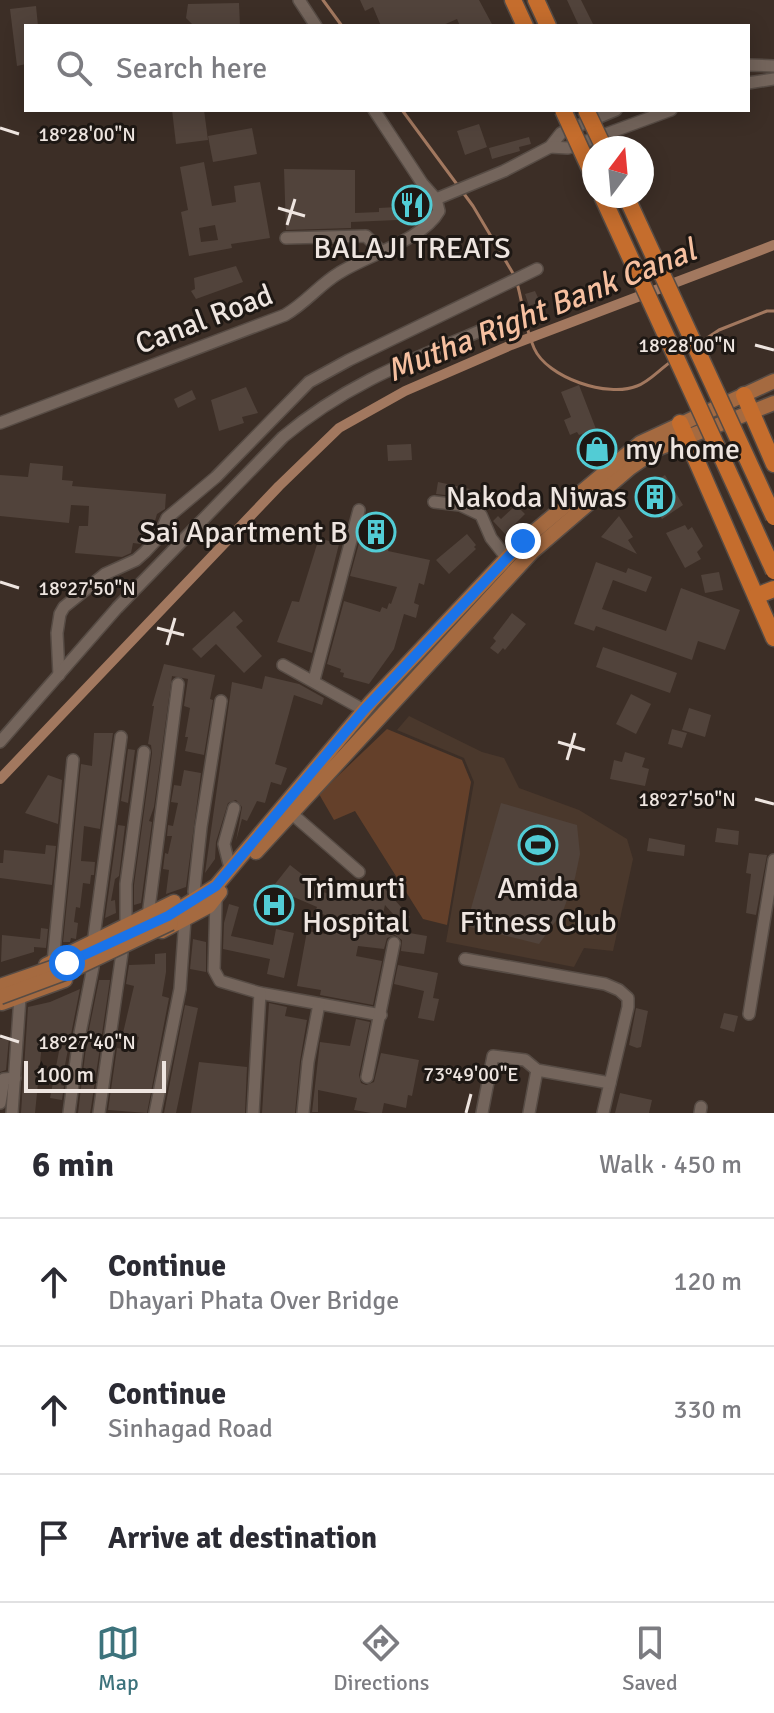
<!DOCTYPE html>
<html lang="en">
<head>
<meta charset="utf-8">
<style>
	body { margin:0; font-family:Signika,sans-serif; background:#f7f7f7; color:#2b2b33 }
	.compass { position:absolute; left:582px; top:136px; width:72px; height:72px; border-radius:50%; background:#fff; box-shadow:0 4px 20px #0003; rotate:16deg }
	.scale { position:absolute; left:24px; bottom:20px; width:142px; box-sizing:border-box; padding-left:8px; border:4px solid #eee5e0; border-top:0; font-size:22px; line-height:28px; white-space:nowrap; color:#eee5e0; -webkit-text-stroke:6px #1e1814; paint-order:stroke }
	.stop { position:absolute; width:24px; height:24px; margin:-18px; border:6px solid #1a73e8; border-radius:50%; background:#fff }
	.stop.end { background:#1a73e8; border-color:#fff; box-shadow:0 2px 8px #0008 }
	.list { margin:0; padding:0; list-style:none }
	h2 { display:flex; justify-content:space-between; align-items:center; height:104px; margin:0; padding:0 32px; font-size:34px }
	h2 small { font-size:26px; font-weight:400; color:#7c7c81 }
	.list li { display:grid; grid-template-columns:52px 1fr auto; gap:24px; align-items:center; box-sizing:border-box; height:128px; padding:0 32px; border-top:2px solid #e1e1e2 }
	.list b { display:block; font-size:30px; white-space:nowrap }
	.list p { margin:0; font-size:26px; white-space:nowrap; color:#7c7c81 }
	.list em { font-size:26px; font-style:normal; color:#7c7c81 }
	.icon { flex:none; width:44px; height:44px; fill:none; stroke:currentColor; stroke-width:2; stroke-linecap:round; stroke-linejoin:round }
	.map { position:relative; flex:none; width:774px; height:1113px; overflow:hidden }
	.search { position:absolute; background:#fff; box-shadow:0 4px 20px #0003; left:24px; right:24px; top:24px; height:88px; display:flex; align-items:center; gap:20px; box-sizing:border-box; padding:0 28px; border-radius:0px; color:#7c7c81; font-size:30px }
	.sheet { height:488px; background:#fff }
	nav { display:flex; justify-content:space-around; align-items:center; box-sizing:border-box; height:112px; border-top:2px solid #e1e1e2; background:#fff; font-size:22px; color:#7c7c81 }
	nav a { display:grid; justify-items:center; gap:4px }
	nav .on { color:#3d737c }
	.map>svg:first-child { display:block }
	.built { fill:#4a382c }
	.green { fill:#64402a }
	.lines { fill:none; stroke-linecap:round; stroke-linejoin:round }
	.stream { stroke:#a2785f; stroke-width:3 }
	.canal { stroke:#a2785f; stroke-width:10 }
	.building { fill:#51433b; fill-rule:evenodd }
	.minor-casing { stroke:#574c45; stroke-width:14 }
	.major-casing { stroke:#574c45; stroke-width:17 }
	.highway-casing { stroke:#574c45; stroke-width:19 }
	.minor { stroke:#74655c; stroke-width:11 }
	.major { stroke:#a56a40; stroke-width:14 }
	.highway { stroke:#c56d2d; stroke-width:16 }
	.major-bridge-casing { stroke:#574c45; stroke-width:17; stroke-linecap:butt }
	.highway-bridge-casing { stroke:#574c45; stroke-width:19; stroke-linecap:butt }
	.major-bridge { stroke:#a56a40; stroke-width:14 }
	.highway-bridge { stroke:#c56d2d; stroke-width:16 }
	.route { stroke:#1a73e8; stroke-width:10 }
	.ticks { fill:none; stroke:#eee5e0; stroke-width:3 }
	.labels { text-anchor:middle; stroke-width:6; stroke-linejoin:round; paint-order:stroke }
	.poi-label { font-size:30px; fill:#eee5e0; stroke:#1e1814 }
	.street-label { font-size:30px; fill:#eee5e0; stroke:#1e1814 }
	.water-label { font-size:32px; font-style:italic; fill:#f6c0a0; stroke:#1e1814 }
	.ticks-label { font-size:20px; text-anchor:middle; fill:#eee5e0; stroke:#1e1814; stroke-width:6; stroke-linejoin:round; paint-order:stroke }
</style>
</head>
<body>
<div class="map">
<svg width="774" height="1113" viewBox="0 0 774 1113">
	<rect width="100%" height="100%" fill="#3c2e26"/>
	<!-- built -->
	<polygon class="built" points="409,716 482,752 504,758 519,788 579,810 627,839 633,859 613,951 584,948 574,967 446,942 474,782 464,758 397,730"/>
	<!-- green -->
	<polygon class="green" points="387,729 462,760 471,782 447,925 423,919 355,811 334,820 319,794"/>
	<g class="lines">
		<!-- stream -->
		<g class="stream">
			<polyline points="323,0 342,26"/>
			<polyline points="402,110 473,206 514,275"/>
			<path d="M517 283C523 304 525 328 534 348 547 378 608 398 637 386 649 382 661 368 672 361"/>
			<polyline points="698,344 719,330 767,311 774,311"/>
		</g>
		<!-- canal -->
		<polyline class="canal" points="0,779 279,486 339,428 405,391 511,345 774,245"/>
	</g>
	<!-- building -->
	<g class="building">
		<polygon points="360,0 479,0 493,26 460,26 457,19 441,26 381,26 373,7 365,11"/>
		<polygon points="567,0 581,0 594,26 579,26"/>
		<polygon points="239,3 240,26 194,26 186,18 188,4"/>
		<polygon points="36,6 38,26 26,26 26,64 17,66 10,9"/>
		<polygon points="172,110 204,110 208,140 176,144"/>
		<polygon points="479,124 487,147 465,155 457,131"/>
		<polygon points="252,128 257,154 213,162 208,136"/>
		<polygon points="529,137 531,144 519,147 520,151 492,159 489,148"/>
		<path d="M204 162 212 206 236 202 234 186 260 182 270 238 231 244 232 248 189 256 181 212 188 210 180 167ZM215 225 218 240 201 242 199 228Z"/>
		<polygon points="284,169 355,170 355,213 379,212 379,208 397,207 397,220 351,222 351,228 286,230"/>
		<polygon points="236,266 243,282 196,299 191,291 195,289 194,278"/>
		<polygon points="535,291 540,302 529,306 525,294"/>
		<polygon points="579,385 596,429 579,435 577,432 570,435 564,420 571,417 561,392"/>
		<polygon points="246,387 258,413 242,417 244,423 219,431 211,400"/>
		<polygon points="192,390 196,399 178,408 174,399"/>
		<polygon points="604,435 609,441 590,456 585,450"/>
		<polygon points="411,444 412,460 388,461 387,445"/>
		<polygon points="30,463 63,466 62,480 73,481 72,486 166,494 165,509 157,514 152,531 145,530 144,540 141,544 133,543 131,553 122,557 75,553 79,526 88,526 89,506 71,505 69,523 0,516 0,475 28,477"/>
		<polygon points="665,475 683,505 662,519 643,489"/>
		<polygon points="438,482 493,494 490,508 461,497 436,494"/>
		<polygon points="516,505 525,514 505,534 493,521 498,516 501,519"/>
		<polygon points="619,516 633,537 628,540 637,554 601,537"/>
		<polygon points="366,518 395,527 388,551 430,560 424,585 419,583 414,603 419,605 416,618 404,614 394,649 369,684 343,677 344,673 340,672 341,669 327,664 344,601 380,612 382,607 387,609 389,603 391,604 397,587 350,576"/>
		<polygon points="685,525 688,530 692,527 703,546 697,552 701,559 685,568 666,533"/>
		<polygon points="467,534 476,545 474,547 476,549 449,574 436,560"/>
		<polygon points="319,538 339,544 312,653 277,642 292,601 299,602"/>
		<polygon points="596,562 626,573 628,568 652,577 646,592 613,580 602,609 666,631 681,588 740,610 725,650 698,641 692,660 596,626 594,631 574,624"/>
		<polygon points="719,572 723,590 705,593 701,575"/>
		<polygon points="234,611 243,621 236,627 262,656 244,673 216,644 201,658 192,649"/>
		<polygon points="512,613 526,624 505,650 503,648 498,654 490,648 496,641 493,638"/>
		<polygon points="603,647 677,673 670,693 596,667"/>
		<polygon points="164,664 215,675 210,699 213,700 204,755 185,751 188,737 185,737 190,708 184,706 188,679 172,676 154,807 149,821 152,822 141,903 134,905 134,885 152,753 151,745 148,744 154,706 152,706"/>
		<polygon points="265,676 299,684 324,698 322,705 294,695 275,764 287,768 281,785 271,782 265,803 257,801 247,821 242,819 236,841 242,807 236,800 228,803 216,842 215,859 205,873 232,682 262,689"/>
		<polygon points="631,694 651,704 636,734 616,724"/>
		<polygon points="689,708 711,715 705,737 682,730"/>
		<polygon points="672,729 687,733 682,748 668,744"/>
		<polygon points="94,733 113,733 100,829 84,826 81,861 95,862 94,875 91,875 90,884 83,883 80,908 76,907 74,922 78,923 76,939 71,938 70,942 63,942 81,764 92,766"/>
		<polygon points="128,749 135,750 128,803 121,801"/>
		<polygon points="625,752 645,758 642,767 649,769 645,786 610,779 614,760 622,762"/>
		<polygon points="184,770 201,773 186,887 166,894 169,870 163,869 165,853 168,854 172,836 167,836 168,825 173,826 178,803 171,802 174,785 181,786"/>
		<polygon points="48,775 62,780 58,824 25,813"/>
		<polygon points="501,803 577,825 580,854 575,878 563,911 539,944 466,926"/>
		<polygon points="118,825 125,826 119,876 115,879 111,901 115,900 116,913 105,918"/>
		<polygon points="717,828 739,831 738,845 715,842"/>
		<polygon points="649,838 685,845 684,856 647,851"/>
		<polygon points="46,845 56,846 52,885 0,878 0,863 3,863 4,850 45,854"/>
		<polygon points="749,853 767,855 756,915 746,913 751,874 746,873"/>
		<polygon points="290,865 308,879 310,874 316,876 313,887 320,889 319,891 341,897 342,891 352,893 353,890 361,892 360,896 371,899 384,888 410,917 402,924 385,905 380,928 427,936 424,954 401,951 402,940 395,935 387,938 384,949 358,946 356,956 382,961 373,1005 320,995 321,990 297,986 307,931 332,935 335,921 324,919 325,915 315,912 317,907 289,895 275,884"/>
		<polygon points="229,904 239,907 231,936 273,945 276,929 294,933 284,978 267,974 270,959 223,949 224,923"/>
		<polygon points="41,928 48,929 46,948 34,947 34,952 1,962 2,935 40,939"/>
		<polygon points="193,939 206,942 206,972 190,969"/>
		<polygon points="166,953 166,972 162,996 169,998 147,1113 108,1110 117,1048 135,1051 139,1037 123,1033 134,986 126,984 129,965 155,964 155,954"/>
		<polygon points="398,965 438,973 433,998 439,999 434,1021 418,1018 424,991 394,984"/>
		<polygon points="99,980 110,980 91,1108 90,1113 78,1113 87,1039"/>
		<polygon points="80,989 61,1085 64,1086 62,1100 50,1098 60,1046 42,1043 35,1113 21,1113 28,1007 50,1002"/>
		<polygon points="269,1003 287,1007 285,1016 307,1020 300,1061 295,1113 262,1113"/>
		<polygon points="185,1005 198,1008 176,1113 164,1113"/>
		<polygon points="636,1008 648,1011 641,1047 637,1048 629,1045"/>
		<polygon points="724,1013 738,1016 734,1032 720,1028"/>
		<polygon points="356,1019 370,1022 359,1075 361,1083 366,1085 374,1082 381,1053 419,1060 412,1096 408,1095 406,1108 384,1103 382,1113 371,1113 354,1110 357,1098 318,1090 318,1112 312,1112 320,1042 350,1046"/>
		<polygon points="9,1038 6,1070 0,1072 0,1039"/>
		<polygon points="199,1062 247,1067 245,1113 191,1113"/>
		<polygon points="620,1093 652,1100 649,1113 615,1113"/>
	</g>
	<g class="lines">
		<defs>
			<g id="minor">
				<polyline points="299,0 316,26"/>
				<polyline points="748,65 774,66"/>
				<polyline points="748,83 774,79"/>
				<polyline points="374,110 422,183 436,199 504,171 550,147 561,133 616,110"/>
				<polyline points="550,147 568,148 671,110"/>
				<polyline points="286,238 366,236 381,251"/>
				<path d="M0 423 285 315C307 302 319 285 339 273 367 255 423 240 439 211L436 199"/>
				<polyline points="434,502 460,505 481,515 491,538 506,557"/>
				<polyline points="283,665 364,710"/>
				<polyline points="59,675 57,633 60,614 64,607 105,574 136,560 145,552 158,538 167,518 216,477 309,382 349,360 537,269"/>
				<polyline points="314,680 359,510"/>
				<path d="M0 742 117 608 283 437C346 384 411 360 487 328"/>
				<polyline points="291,813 359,872"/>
				<polyline points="230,868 224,844 234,808"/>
				<polyline points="194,892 201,827 221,701"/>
				<polyline points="216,900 214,970 220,981 260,993 381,1015"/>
				<polyline points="148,916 178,684"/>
				<polyline points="126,927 126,884 144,752"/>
				<polyline points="93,944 121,737"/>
				<polyline points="465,959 605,984 619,990 628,998 628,1007 603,1113"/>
				<polyline points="53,962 73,760"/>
				<polyline points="749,1014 774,860"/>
				<polyline points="367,1077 394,943"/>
				<polyline points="0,1103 4,1079 15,1078"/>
				<polyline points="12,1113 20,997 18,990"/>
				<polyline points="69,1113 79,1038 93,967"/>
				<polyline points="99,1113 122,953"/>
				<polyline points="155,1113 180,989 185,919"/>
				<polyline points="253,1113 260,993"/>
				<polyline points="303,1113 308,1062 319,1004"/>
				<polyline points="482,1113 493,1056 525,1060 537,1070 610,1083"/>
				<polyline points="529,1113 537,1070"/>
				<polyline points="700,1113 701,1107"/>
			</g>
			<g id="major">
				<polyline points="256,852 532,552 630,468 659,448 774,403"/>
				<polyline points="168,916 216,886 371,702 523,541 640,443 774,381"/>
				<polyline points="162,931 209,906 220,892"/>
				<polyline points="46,965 174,902"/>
				<polyline points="2,1003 65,980"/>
			</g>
			<g id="highway">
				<polyline points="513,0 525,26"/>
				<polyline points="536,0 548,26"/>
				<polyline points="744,395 774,464"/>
				<polyline points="680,423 774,638"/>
				<polyline points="756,596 774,589"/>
			</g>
		</defs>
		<!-- minor casing -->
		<use href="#minor" class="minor-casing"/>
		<!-- major casing -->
		<use href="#major" class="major-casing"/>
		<!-- highway casing -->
		<use href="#highway" class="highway-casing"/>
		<!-- minor -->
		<use href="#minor" class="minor"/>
		<!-- major -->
		<use href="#major" class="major"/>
		<!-- highway -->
		<use href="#highway" class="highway"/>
		<defs>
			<g id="major-bridge">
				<polyline points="0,986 60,965"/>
				<polyline points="0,997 70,971 171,923"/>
			</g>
			<g id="highway-bridge">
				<polyline points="563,110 594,178"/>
				<polyline points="586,110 604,148"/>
				<polyline points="602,196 774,571"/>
				<polyline points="626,196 774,517"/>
			</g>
		</defs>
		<!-- major-bridge casing -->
		<use href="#major-bridge" class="major-bridge-casing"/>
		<!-- highway-bridge casing -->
		<use href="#highway-bridge" class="highway-bridge-casing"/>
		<!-- major-bridge -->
		<use href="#major-bridge" class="major-bridge"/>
		<!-- highway-bridge -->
		<use href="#highway-bridge" class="highway-bridge"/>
	</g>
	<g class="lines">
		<!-- route -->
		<polyline class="route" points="67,963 168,916 216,886 364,710 523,541"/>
	</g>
	<!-- ticks -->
	<path class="ticks" d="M0 128 19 134M278 208 305 216M287 225 295 199M755 345 774 350M0 582 19 588M157 628 184 635M167 645 175 618M558 742 585 750M567 760 575 733M755 799 774 804M0 1036 19 1042M466 1113 471 1094"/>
	<!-- icons -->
	<defs>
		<symbol id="restaurant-ring" viewBox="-11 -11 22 22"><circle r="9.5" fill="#1e1814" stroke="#52ccd5" stroke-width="1.5"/><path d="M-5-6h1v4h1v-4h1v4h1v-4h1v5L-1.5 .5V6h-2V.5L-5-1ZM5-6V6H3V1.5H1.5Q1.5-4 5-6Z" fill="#52ccd5"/></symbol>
		<symbol id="shop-ring" viewBox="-11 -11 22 22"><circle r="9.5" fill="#1e1814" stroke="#52ccd5" stroke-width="1.5"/><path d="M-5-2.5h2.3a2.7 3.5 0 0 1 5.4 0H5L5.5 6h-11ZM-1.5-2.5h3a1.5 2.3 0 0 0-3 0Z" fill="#52ccd5"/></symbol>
		<symbol id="building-ring" viewBox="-11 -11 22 22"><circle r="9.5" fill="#1e1814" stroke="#52ccd5" stroke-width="1.5"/><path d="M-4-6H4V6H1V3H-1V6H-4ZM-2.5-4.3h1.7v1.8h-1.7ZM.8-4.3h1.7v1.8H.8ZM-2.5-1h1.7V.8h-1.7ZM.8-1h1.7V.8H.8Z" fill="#52ccd5"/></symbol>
		<symbol id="stadium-ring" viewBox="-11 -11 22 22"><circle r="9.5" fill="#1e1814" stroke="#52ccd5" stroke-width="1.5"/><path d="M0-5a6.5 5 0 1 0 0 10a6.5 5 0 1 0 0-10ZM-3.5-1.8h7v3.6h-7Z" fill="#52ccd5"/></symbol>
		<symbol id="hospital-ring" viewBox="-11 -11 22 22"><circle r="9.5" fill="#1e1814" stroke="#52ccd5" stroke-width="1.5"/><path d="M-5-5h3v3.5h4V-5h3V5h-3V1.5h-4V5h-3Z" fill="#52ccd5"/></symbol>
	</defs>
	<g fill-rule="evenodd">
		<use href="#restaurant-ring" x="390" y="183" width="44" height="44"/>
		<use href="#shop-ring" x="575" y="427" width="44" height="44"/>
		<use href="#building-ring" x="633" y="475" width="44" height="44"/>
		<use href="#building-ring" x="354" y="510" width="44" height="44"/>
		<use href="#stadium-ring" x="516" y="823" width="44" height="44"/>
		<use href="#hospital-ring" x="252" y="883" width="44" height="44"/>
	</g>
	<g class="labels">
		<!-- poi labels -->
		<g class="poi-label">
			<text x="412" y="258">BALAJI TREATS</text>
			<text x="625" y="459" text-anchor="start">my home</text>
			<text x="627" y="507" text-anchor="end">Nakoda Niwas</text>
			<text x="348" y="542" text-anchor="end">Sai Apartment B</text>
			<text x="302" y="898" text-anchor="start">Trimurti<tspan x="302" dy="34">Hospital</tspan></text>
			<text x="538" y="898">Amida<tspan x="538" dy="34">Fitness Club</tspan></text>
		</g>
		<!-- street labels -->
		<g class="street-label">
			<text transform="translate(204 319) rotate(-21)" y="10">Canal Road</text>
		</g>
		<!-- water labels -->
		<g class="water-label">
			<text transform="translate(541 310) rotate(-22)" y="11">Mutha Right Bank Canal</text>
		</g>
	</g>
	<g class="ticks-label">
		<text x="87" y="141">18°28'00"N</text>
		<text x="687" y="352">18°28'00"N</text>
		<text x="87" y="595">18°27'50"N</text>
		<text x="687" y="806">18°27'50"N</text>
		<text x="87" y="1049">18°27'40"N</text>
		<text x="471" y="1081">73°49'00"E</text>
	</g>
</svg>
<svg class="compass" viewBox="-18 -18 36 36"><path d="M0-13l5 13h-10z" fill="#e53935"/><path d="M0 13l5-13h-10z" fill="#7c7c81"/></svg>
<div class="scale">100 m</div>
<div class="stop" style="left:67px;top:963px"></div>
<div class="stop end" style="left:523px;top:541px"></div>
<div class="search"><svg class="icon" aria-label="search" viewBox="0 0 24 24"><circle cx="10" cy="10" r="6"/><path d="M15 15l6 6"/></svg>Search here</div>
</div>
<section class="sheet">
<h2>6 min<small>Walk · 450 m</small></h2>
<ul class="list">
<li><svg class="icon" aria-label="ahead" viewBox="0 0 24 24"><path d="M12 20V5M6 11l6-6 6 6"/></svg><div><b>Continue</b><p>Dhayari Phata Over Bridge</p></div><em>120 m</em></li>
<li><svg class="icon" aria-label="ahead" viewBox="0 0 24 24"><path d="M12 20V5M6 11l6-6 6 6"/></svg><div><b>Continue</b><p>Sinhagad Road</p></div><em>330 m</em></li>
<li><svg class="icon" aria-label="arrive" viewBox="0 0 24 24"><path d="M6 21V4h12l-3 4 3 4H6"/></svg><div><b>Arrive at destination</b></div></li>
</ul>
</section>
<nav>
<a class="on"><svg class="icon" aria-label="map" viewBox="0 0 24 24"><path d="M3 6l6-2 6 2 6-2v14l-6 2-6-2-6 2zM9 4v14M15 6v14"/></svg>Map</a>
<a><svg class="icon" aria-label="directions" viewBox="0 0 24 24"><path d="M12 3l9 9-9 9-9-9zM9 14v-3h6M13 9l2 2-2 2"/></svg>Directions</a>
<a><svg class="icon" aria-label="saved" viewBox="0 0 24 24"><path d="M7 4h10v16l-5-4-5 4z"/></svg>Saved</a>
</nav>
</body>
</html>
